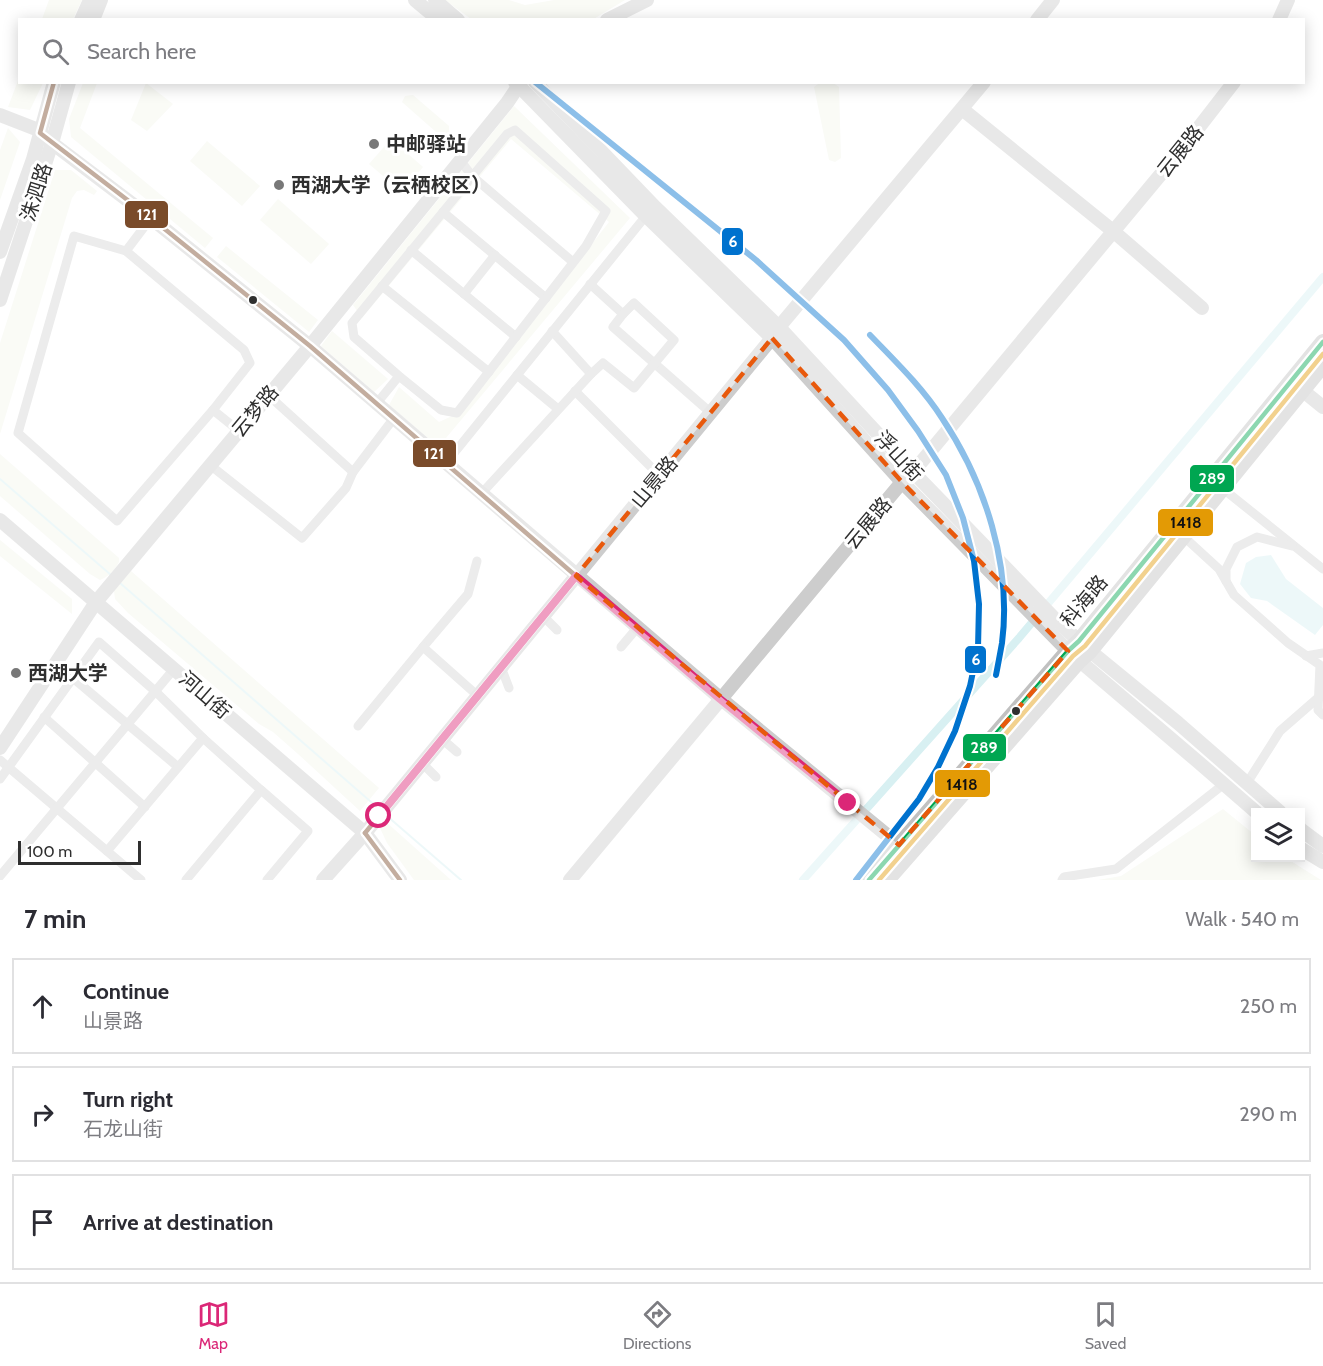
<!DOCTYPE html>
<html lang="en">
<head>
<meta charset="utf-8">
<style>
	body { margin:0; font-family:Cabin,"Noto Sans SC",sans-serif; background:#f2f2f3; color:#2b2b33 }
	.controls { position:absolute; right:18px; bottom:18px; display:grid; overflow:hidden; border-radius:0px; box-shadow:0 3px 15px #0003 }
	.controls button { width:54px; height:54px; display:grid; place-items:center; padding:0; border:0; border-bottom:2px solid #e1e1e2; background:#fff; color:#2b2b33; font:30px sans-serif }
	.scale { position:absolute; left:18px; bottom:15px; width:123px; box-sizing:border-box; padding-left:6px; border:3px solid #2f2f2f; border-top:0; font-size:16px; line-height:21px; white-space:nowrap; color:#2f2f2f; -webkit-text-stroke:4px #fff; paint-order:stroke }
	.stop { position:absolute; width:18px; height:18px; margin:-14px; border:4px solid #db2777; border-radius:50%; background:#fff }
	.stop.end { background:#db2777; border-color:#fff; box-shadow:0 2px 6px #0008 }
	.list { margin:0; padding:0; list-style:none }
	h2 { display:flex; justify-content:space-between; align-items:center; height:78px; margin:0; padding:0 24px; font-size:26px }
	h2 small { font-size:20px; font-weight:400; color:#7c7c81 }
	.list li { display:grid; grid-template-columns:39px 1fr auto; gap:18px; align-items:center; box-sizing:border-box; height:96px; margin:0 12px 12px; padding:0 12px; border:2px solid #e1e1e2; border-radius:0px }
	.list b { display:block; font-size:22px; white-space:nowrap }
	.list p { margin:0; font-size:20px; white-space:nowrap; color:#7c7c81 }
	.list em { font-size:20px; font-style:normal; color:#7c7c81 }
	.icon { flex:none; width:33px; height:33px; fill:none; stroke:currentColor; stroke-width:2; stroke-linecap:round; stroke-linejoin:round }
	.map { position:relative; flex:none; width:1323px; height:880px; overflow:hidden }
	.search { position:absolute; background:#fff; box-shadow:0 3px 15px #0003; left:18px; right:18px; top:18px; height:66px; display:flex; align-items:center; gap:15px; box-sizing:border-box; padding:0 21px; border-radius:0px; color:#7c7c81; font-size:22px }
	.sheet { height:402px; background:#fff }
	nav { display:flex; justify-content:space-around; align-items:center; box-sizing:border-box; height:84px; border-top:2px solid #e1e1e2; background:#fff; font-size:16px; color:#7c7c81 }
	nav a { display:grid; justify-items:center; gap:3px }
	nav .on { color:#db2777 }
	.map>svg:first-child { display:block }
	.green { fill:#f3f5ec }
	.water { fill:#d8f0f2 }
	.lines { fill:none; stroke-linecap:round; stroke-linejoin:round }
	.stream { stroke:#d8f0f2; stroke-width:2 }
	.canal { stroke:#d8f0f2; stroke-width:8 }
	.street { stroke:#d4d4d4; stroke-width:9 }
	.secondary { stroke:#cdcdcd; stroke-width:14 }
	.highway { stroke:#c1c1c1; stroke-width:16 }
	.bus-1-casing { stroke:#fff; stroke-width:9 }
	.bus-2-casing { stroke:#fff; stroke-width:9 }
	.bus-3-casing { stroke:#fff; stroke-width:9 }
	.bus-1 { stroke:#7a4b2a; stroke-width:4.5 }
	.bus-2 { stroke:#00a651; stroke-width:4.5 }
	.bus-3 { stroke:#e39a05; stroke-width:4.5 }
	.metro-1-casing { stroke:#fff; stroke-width:10 }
	.metro-1 { stroke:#0072ce; stroke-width:6 }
	.route { stroke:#db2777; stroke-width:8 }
	.marked { fill:none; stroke:#e8590c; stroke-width:4.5; stroke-dasharray:12 8; stroke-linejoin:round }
	.poi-dot { fill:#787878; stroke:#fff; stroke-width:2 }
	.bus-dot { fill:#2f2f2f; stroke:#fff; stroke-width:2 }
	.labels { text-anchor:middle; stroke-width:6; stroke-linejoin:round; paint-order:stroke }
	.poi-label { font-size:20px; font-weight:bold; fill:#2f2f2f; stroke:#fff; text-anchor:start }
	.street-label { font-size:20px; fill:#2f2f2f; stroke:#fff }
	.line-badge { stroke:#fff; stroke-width:2 }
	.badge-label { font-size:16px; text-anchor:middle; font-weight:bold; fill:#fff }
	.pale-badge-label { font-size:16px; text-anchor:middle; font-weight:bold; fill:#111 }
</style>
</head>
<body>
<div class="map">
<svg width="1323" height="880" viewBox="0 0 1323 880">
	<rect width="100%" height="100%" fill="#fff"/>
	<!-- green -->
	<g class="green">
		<polygon points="49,0 82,0 73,19 42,19"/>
		<polygon points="445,0 509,0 525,5 554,0 625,0 592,20 471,19"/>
		<polygon points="19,78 20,82 43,83 30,110 8,107"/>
		<polygon points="821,82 833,83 839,87 841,158 835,162 829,160 814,87"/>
		<polygon points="83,83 97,83 80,128 213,238 205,248 71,137 69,119"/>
		<polygon points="146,83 173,104 147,131 131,120"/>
		<path d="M413 95 449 126C449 132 450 137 444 139L402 102 405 96Z"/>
		<polygon points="514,106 630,218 446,438 429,439 389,405 399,387 439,422 461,412 609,222 511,139 362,318 353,305"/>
		<polygon points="8,128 20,142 0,200 0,150"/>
		<polygon points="391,139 423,167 402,192 369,164"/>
		<polygon points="207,141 260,186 242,206 190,161"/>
		<polygon points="55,170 71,170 97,191 94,195 84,190 77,191 72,198 0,434 0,343"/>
		<polygon points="278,199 329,244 311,264 260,220"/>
		<polygon points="226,246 318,320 309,332 217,257"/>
		<polygon points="332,331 388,379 374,392 321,346"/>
		<path d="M0 454 119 558V562C114 571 109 576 100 580L90 574 0 496Z"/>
		<polygon points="0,540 72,599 72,614 0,556"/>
		<polygon points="131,571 379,788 360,811 298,754 273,732 259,724 128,613 115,599 114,591"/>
		<polygon points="1223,809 1255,835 1256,858 1286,858 1321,880 1098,880 1121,876"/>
		<polygon points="385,821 451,880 414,880 387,843 380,828"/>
	</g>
	<!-- water -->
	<polygon class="water" points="1271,555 1286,579 1323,608 1323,625 1315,635 1267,601 1251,598 1240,584 1246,563 1256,557"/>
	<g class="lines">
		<!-- stream -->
		<g class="stream">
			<polyline points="0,479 111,575"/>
			<polyline points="120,583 378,808"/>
			<polyline points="387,816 461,880"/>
		</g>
		<!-- canal -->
		<polyline class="canal" points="803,880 1019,638 1323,277"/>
		<!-- street -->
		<g class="street">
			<polyline points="460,160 472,176 573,262"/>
			<polyline points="443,212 546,298"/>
			<polygon points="74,236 126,251 244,350 250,363 213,410 117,521 18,433"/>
			<polyline points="411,250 516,337"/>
			<polyline points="126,251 151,218"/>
			<polyline points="590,284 623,314 613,327 711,413"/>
			<polyline points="382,286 489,372"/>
			<polyline points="464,294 495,255"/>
			<polyline points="552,331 591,374"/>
			<polyline points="517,375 558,409"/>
			<polyline points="575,391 659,475"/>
			<polyline points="268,395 353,472 394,418"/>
			<polyline points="377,403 399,376 354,337 352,323 507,134 515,130 606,211 586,246 457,413 441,410 399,376"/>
			<polyline points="213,410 239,431"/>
			<polyline points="446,463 649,212"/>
			<polyline points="210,465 302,538 346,488 353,472"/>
			<polyline points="1222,488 1323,569"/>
			<polyline points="481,494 591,374 603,363 634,388 674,340 634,303 623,314"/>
			<polyline points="1183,536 1219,569 1234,595 1288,643 1320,665 1318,710 1323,715"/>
			<polyline points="477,561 468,594 423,647 478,696"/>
			<polyline points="1226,581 1226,569 1237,547 1257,537 1292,546"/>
			<polyline points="543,616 557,630"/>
			<polyline points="621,647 637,628"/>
			<polyline points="1306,656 1323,653"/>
			<polyline points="501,667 509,688"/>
			<polyline points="73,678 178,767"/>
			<polyline points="44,717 145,807"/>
			<polyline points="358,726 423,647"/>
			<polyline points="442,739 457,752"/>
			<polyline points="0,760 141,880"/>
			<polyline points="422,763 436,777"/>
			<polyline points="0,779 99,642 155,691 203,738 107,851"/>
			<polyline points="1247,783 1280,731 1319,697"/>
			<polyline points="261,790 308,831 267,880"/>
			<polyline points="0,876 174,669"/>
			<polyline points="186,880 261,790 203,738"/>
			<polyline points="1062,880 1064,877 1116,869 1224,784"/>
		</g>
		<!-- secondary -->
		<g class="secondary">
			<polyline points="415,0 439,20"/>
			<polyline points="435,0 458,20"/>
			<polyline points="81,20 90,0"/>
			<polyline points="93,20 101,0"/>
			<polyline points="607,20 647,0"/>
			<polyline points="1037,20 1053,0"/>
			<polyline points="1279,20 1288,0"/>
			<polyline points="515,82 645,215 772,338 902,482 1068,651 1196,760 1256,812"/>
			<polyline points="535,82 655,207 779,327 913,472 1057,621 1090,651 1178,723 1280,812"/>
			<polyline points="962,109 1113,231 1202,308"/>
			<polyline points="0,115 36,129 52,143 151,218 310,346 720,698 899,845"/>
			<polyline points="0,252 33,159 54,82"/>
			<polyline points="0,300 52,143 69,82"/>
			<polyline points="1302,390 1323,407"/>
			<polyline points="0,520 365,833 400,880"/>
			<polyline points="0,748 96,602 310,346 507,103 521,82"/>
			<polyline points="1300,829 1323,846"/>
			<polyline points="1300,848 1323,862"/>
			<polyline points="323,880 365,833 772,338 779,327 984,82"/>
			<polyline points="570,880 902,482 913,472 1186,144 1234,82"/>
		</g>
		<!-- highway -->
		<g class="highway">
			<polyline points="869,880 1068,651 1079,641 1323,342"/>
			<polyline points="887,880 1079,661 1090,651 1323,365"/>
		</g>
		<defs>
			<g id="bus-1">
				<polyline points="54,82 40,133 151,218 310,346 576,576"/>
				<polyline points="365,833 576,576"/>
				<polyline points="365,833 400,880"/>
			</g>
			<polyline id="bus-2" points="869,880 1068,651 1079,641 1323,342"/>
			<polyline id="bus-3" points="879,880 1073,656 1085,646 1323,354"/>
		</defs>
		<!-- bus-1 casing -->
		<use href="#bus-1" class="bus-1-casing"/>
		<!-- bus-2 casing -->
		<use href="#bus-2" class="bus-2-casing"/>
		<!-- bus-3 casing -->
		<use href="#bus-3" class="bus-3-casing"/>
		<!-- bus-1 -->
		<use href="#bus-1" class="bus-1"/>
		<!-- bus-2 -->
		<use href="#bus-2" class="bus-2"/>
		<!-- bus-3 -->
		<use href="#bus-3" class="bus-3"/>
		<defs>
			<g id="metro-1">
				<polyline points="535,82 756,260 844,340 888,390 918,431 946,475 963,518 974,561 979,604 978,648 970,686 955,731 938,767 919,799 856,880"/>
				<path d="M870 335C895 361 922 387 942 418 985 482 1012 566 1002 643 1000 654 998 665 996 675"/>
			</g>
		</defs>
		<!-- metro-1 casing -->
		<use href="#metro-1" class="metro-1-casing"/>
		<!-- metro-1 -->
		<use href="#metro-1" class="metro-1"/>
	</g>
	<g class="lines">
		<!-- route -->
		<polyline class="route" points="379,816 576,576 720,699 848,803"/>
	</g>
	<!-- marked area -->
	<path d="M0 0H1323V880H0ZM772 338 902 482 1068 651 899 845 576 576Z" fill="#fff" fill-opacity=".55" fill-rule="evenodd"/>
	<path class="marked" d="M772 338 902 482 1068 651 899 845 576 576Z"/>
	<!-- markers -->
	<g class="poi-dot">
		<circle cx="374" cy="144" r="6"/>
		<circle cx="279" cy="185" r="6"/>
		<circle cx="16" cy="673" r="6"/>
	</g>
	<g class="bus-dot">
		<circle cx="253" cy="300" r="5"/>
		<circle cx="1016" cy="711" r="5"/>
	</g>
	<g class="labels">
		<!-- poi labels -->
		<g class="poi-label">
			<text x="386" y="151">中邮驿站</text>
			<text x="291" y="192">西湖大学（云栖校区）</text>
			<text x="28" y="680">西湖大学</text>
		</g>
		<!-- street labels -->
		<g class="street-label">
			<text transform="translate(1180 151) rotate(-51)" y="7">云展路</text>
			<text transform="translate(36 192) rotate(-72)" y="7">洙泗路</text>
			<text transform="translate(255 411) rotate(-50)" y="7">云梦路</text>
			<text transform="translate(899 456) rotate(47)" y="7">浮山街</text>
			<text transform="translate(654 482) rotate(-50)" y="7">山景路</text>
			<text transform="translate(868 523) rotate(-50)" y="7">云展路</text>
			<text transform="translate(1084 601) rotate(-50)" y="7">科海路</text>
			<text transform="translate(205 695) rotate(41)" y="7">河山街</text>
		</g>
	</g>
	<g class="line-badge">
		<rect x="124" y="200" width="45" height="29" rx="6" fill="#7a4b2a"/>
		<rect x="721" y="227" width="23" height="29" rx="6" fill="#0072ce"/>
		<rect x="412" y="439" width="45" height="29" rx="6" fill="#7a4b2a"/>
		<rect x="1189" y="464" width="46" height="29" rx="6" fill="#00a651"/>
		<rect x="1157" y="508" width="57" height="29" rx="6" fill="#e39a05"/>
		<rect x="964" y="645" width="23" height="29" rx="6" fill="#0072ce"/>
		<rect x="962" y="733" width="45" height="29" rx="6" fill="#00a651"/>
		<rect x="934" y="769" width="57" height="29" rx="6" fill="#e39a05"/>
	</g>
	<g class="badge-label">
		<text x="147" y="220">121</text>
		<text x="733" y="247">6</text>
		<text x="434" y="459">121</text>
		<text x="1212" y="484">289</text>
		<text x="976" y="665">6</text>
		<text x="984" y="753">289</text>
	</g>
	<g class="pale-badge-label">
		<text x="1186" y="528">1418</text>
		<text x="962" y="790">1418</text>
	</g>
</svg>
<div class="controls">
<button><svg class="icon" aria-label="layers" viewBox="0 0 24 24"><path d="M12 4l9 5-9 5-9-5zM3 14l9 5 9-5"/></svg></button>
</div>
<div class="scale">100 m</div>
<div class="stop" style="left:379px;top:816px"></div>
<div class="stop end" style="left:848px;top:803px"></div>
<div class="search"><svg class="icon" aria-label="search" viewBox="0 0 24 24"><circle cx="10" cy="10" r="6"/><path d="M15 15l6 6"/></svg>Search here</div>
</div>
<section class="sheet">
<h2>7 min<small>Walk · 540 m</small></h2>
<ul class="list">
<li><svg class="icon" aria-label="ahead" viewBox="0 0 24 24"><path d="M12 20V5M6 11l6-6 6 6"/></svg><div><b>Continue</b><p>山景路</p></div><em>250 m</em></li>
<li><svg class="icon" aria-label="right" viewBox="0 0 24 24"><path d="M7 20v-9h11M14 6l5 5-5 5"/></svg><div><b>Turn right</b><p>石龙山街</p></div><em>290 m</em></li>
<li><svg class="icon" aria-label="arrive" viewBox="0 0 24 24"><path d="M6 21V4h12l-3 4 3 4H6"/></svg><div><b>Arrive at destination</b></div></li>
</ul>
</section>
<nav>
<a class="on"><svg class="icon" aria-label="map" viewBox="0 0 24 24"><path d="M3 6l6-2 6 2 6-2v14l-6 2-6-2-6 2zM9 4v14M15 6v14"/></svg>Map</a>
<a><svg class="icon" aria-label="directions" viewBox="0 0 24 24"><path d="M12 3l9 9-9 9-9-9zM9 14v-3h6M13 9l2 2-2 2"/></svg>Directions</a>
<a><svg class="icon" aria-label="saved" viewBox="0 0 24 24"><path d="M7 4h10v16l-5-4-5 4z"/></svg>Saved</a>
</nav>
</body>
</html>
